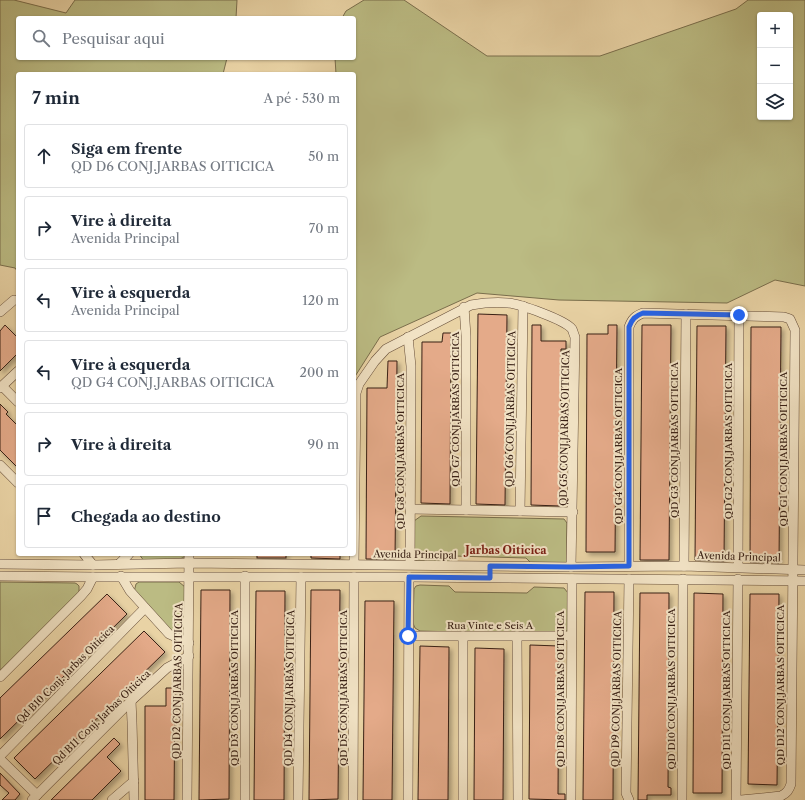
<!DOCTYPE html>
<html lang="pt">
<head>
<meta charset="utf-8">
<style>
	body { margin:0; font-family:"Libre Caslon Text",serif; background:#f2f2f3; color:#1f2937 }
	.controls { position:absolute; right:12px; top:12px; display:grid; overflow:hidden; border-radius:4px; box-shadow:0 1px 3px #0004 }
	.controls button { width:36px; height:36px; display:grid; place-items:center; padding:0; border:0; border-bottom:1px solid #e0e1e3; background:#fff; color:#1f2937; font:20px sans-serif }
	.stop { position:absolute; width:12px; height:12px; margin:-9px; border:3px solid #2563eb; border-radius:50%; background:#fff }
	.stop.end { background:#2563eb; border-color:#fff; box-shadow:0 1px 4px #0008 }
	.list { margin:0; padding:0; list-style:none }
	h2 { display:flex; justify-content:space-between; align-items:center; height:52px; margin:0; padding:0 16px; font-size:17px }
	h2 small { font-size:13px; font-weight:400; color:#747a83 }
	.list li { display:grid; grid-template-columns:26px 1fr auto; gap:12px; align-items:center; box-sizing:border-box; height:64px; margin:0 8px 8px; padding:0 8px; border:1px solid #e0e1e3; border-radius:4px }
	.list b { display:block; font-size:15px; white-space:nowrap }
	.list p { margin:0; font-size:13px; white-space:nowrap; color:#747a83 }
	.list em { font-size:13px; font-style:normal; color:#747a83 }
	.icon { flex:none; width:22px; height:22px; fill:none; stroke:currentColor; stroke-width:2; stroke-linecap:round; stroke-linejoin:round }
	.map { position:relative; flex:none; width:805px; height:800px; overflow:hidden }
	.search { position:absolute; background:#fff; box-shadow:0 1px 3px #0004; left:16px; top:16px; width:340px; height:44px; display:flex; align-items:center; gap:10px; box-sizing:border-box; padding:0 14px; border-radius:4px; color:#747a83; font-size:15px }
	.panel { position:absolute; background:#fff; box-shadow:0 1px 3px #0004; left:16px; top:72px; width:340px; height:484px; border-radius:4px }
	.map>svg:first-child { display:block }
	.green { fill:#bbbb83; stroke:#7a6e4c; fill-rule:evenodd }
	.building { fill:#e4aa89; stroke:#392015; filter:url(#shadow) }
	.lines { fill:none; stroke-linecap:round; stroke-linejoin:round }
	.street-casing { stroke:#654d39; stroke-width:10 }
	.street { stroke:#f1e2c4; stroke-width:9 }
	.route { stroke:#2563eb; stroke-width:5 }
	.labels { text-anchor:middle; stroke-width:4; stroke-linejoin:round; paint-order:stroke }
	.street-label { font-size:10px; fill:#392015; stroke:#f1e2c4 }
	.neighbourhood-label { font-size:11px; font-weight:bold; fill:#7a1f14; stroke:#f1e2c4 }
</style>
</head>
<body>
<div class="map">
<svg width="805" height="800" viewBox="0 0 805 800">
	<defs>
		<filter id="shadow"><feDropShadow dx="3" dy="3" stdDeviation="2" flood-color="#0004"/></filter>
	</defs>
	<rect width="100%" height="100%" fill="#e9d3a5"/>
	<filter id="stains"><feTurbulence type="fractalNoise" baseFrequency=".005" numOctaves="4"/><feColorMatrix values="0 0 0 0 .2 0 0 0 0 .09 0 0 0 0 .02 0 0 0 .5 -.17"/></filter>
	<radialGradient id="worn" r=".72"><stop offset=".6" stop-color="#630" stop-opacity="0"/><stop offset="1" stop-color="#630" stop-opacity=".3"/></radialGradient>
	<!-- green -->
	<g class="green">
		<polygon points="0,0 14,0 66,13 75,0 237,0 236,18 18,18 18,58 227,58 223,74 18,74 18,272 15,268 0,265"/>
		<path d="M364 0H404L487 56H600L736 9 748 0H805V286L775 280 727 303 559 300 477 293 380 337 354 378V74H336L335 58H354V18H342L346 11ZM760 15H790V117H760Z"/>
		<polygon points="421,516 564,519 567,523 567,561 565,563 533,565 526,558 454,556 448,562 417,561 414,559 414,521"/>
		<polygon points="139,554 186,554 184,557 180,559 144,561"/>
		<polygon points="0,582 75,583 77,584 79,586 79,594 0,672"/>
		<path d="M139 582H179L185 587V628C182 632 179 634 174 634L134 592 136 584Z"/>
		<polygon points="420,585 449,586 455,592 527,593 534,587 564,588 568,593 568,629 565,633 561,635 420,631 415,628 413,623 414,589 416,586"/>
	</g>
	<!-- building -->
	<g class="building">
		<polygon points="478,314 507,315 505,505 476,504"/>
		<polygon points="5,325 18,338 18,353 0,371 0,331"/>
		<polygon points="532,325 541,325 541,341 566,341 566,349 561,349 560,506 531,505"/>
		<polygon points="608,325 617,325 615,552 586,552 587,334 608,334"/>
		<polygon points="642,325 671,325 669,560 640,560"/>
		<polygon points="697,326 726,326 724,561 695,560"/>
		<polygon points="751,327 781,327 779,563 750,562"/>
		<polygon points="443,333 451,333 450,504 421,503 422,342 442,342"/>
		<polygon points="388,361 397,361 395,559 366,559 367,388 387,388"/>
		<polygon points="0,404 8,412 6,414 18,426 18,468 0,450"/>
		<rect x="257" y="554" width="29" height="4"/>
		<polygon points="311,554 340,554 340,559 311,558"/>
		<polygon points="201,590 230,590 229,799 199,800"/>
		<polygon points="311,590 340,590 338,799 309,800"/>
		<polygon points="256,591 285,591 284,800 254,800"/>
		<polygon points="585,592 614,592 613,800 583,800"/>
		<polygon points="640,593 669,593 668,787 671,788 671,795 647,795 647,800 638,800"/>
		<polygon points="694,593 723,594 722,793 693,793"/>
		<polygon points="107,594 127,614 0,739 0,698"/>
		<polygon points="750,594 779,594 777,785 748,784"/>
		<polygon points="365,601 394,601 392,800 363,800"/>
		<polygon points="144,631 165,652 35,779 14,758"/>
		<polygon points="530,645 559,646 558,794 565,794 565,800 529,799"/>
		<polygon points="420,646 449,647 448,800 418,800"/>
		<polygon points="475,648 504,649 503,800 474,800"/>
		<polygon points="166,688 175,688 174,800 145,800 145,706 166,706"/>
		<polygon points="114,738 120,744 107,757 121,771 92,800 51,800"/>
		<polygon points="0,773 20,794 15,800 2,800 9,793 0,785"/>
	</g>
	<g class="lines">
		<defs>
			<g id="street">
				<polyline points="464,307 466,336 466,510"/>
				<polyline points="0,312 14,300"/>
				<polyline points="408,337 411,366 411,383 410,564"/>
				<polyline points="2,386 18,402"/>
				<polyline points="0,388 18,371"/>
				<polyline points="0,465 18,483"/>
				<polyline points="410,509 573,512"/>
				<polyline points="520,511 523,306"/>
				<polyline points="84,554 93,565"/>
				<polyline points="0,564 93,565 189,563 571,567 684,566 805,570"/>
				<polyline points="119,564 129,554"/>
				<path d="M354 564 356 393 359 384 375 361 386 349 471 305C483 303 496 302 508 303 520 304 565 320 572 329 573 331 574 335 575 337L571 567"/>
				<path d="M629 565V327C632 319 635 316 643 313L784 317 790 319 795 330 791 784C789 790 787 793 781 796L741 800"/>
				<polyline points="684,566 686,314"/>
				<polyline points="738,567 739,315"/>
				<polyline points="0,576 93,577 409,577 805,581"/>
				<polyline points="121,576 130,591 169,634 189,643"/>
				<polyline points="408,636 571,636"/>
				<polyline points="463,636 463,800"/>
				<polyline points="517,636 518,800"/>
				<polyline points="0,677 81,596 87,589 93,577"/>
				<polyline points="131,701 132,722 134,800"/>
				<polyline points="0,756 145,608"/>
				<polyline points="0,759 37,795"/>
				<polyline points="32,800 131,701 167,668 189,656"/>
				<polyline points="112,800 134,781"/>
				<polyline points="187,800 189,554"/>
				<polyline points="245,800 245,576"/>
				<polyline points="298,800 301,577"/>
				<polyline points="353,800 354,577"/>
				<polyline points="408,800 409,577"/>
				<polyline points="571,800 572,579"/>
				<polyline points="629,800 626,793 629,579"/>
				<polyline points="682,800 683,579"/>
				<polyline points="736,800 738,579"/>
			</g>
		</defs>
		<!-- street casing -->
		<use href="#street" class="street-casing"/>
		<!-- street -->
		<use href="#street" class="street"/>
	</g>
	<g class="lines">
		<!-- route -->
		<path class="route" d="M408 636 409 577 490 578V566L571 567 629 566V327C632 319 635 316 643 313L739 315"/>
	</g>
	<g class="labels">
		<!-- street labels -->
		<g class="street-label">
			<text transform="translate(455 409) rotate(-90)" y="4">QD G7 CONJ.JARBAS OITICICA</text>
			<text transform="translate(510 409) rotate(-89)" y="4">QD G6 CONJ.JARBAS OITICICA</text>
			<text transform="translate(564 428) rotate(-89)" y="4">QD G5 CONJ.JARBAS OITICICA</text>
			<text transform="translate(674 440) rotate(-90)" y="4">QD G3 CONJ.JARBAS OITICICA</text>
			<text transform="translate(728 441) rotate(-90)" y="4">QD G2 CONJ.JARBAS OITICICA</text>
			<text transform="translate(618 446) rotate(-90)" y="4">QD G4 CONJ.JARBAS OITICICA</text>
			<text transform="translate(783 449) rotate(-90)" y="4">QD G1 CONJ.JARBAS OITICICA</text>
			<text transform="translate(400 451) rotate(-90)" y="4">QD G8 CONJ.JARBAS OITICICA</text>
			<text transform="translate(415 554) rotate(1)" y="4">Avenida Principal</text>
			<text transform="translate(739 556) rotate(2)" y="4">Avenida Principal</text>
			<text x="490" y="629">Rua Vinte e Seis A</text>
			<text transform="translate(65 674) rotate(-45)" y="4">Qd B10 Conj. Jarbas Oiticica</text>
			<text transform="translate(177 681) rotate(-89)" y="4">QD D2 CONJ.JARBAS OITICICA</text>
			<text transform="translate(780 685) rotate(-90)" y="4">QD D12 CONJ.JARBAS OITICICA</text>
			<text transform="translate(234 688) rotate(-90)" y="4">QD D3 CONJ.JARBAS OITICICA</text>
			<text transform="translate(289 688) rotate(-89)" y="4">QD D4 CONJ.JARBAS OITICICA</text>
			<text transform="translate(343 688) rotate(-90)" y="4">QD D5 CONJ.JARBAS OITICICA</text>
			<text transform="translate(560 689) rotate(-90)" y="4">QD D8 CONJ.JARBAS OITICICA</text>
			<text transform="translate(616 689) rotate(-89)" y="4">QD D9 CONJ.JARBAS OITICICA</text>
			<text transform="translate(671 689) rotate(-90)" y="4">QD D10 CONJ.JARBAS OITICICA</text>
			<text transform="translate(726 690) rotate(-90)" y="4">QD D11 CONJ.JARBAS OITICICA</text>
			<text transform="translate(101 717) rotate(-44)" y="4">Qd B11 Conj. Jarbas Oiticica</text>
		</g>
		<!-- neighbourhood labels -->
		<g class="neighbourhood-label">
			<text x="506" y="554">Jarbas Oiticica</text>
		</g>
	</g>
	<rect width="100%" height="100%" filter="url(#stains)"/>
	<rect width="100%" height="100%" fill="url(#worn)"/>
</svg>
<div class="controls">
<button>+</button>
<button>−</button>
<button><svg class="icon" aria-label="layers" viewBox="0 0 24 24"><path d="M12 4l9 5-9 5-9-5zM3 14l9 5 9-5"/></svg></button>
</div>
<div class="stop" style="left:408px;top:636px"></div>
<div class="stop end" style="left:739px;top:315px"></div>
<div class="search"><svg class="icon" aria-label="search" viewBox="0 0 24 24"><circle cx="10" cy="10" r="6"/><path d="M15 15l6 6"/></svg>Pesquisar aqui</div>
<section class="panel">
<h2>7 min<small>A pé · 530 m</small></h2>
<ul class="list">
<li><svg class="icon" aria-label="ahead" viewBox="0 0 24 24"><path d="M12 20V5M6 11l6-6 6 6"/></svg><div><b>Siga em frente</b><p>QD D6 CONJ.JARBAS OITICICA</p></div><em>50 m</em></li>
<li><svg class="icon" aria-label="right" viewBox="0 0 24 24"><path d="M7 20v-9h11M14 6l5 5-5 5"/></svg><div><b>Vire à direita</b><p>Avenida Principal</p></div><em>70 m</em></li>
<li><svg class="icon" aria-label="left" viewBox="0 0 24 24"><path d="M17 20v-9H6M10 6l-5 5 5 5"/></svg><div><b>Vire à esquerda</b><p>Avenida Principal</p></div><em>120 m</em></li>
<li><svg class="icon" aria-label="left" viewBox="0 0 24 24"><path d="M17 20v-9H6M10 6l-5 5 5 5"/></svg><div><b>Vire à esquerda</b><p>QD G4 CONJ.JARBAS OITICICA</p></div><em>200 m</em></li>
<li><svg class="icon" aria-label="right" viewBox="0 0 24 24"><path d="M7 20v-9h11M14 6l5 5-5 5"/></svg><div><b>Vire à direita</b></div><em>90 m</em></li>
<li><svg class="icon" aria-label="arrive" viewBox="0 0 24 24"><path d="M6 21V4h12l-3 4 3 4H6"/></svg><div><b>Chegada ao destino</b></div></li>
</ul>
</section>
</div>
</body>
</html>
